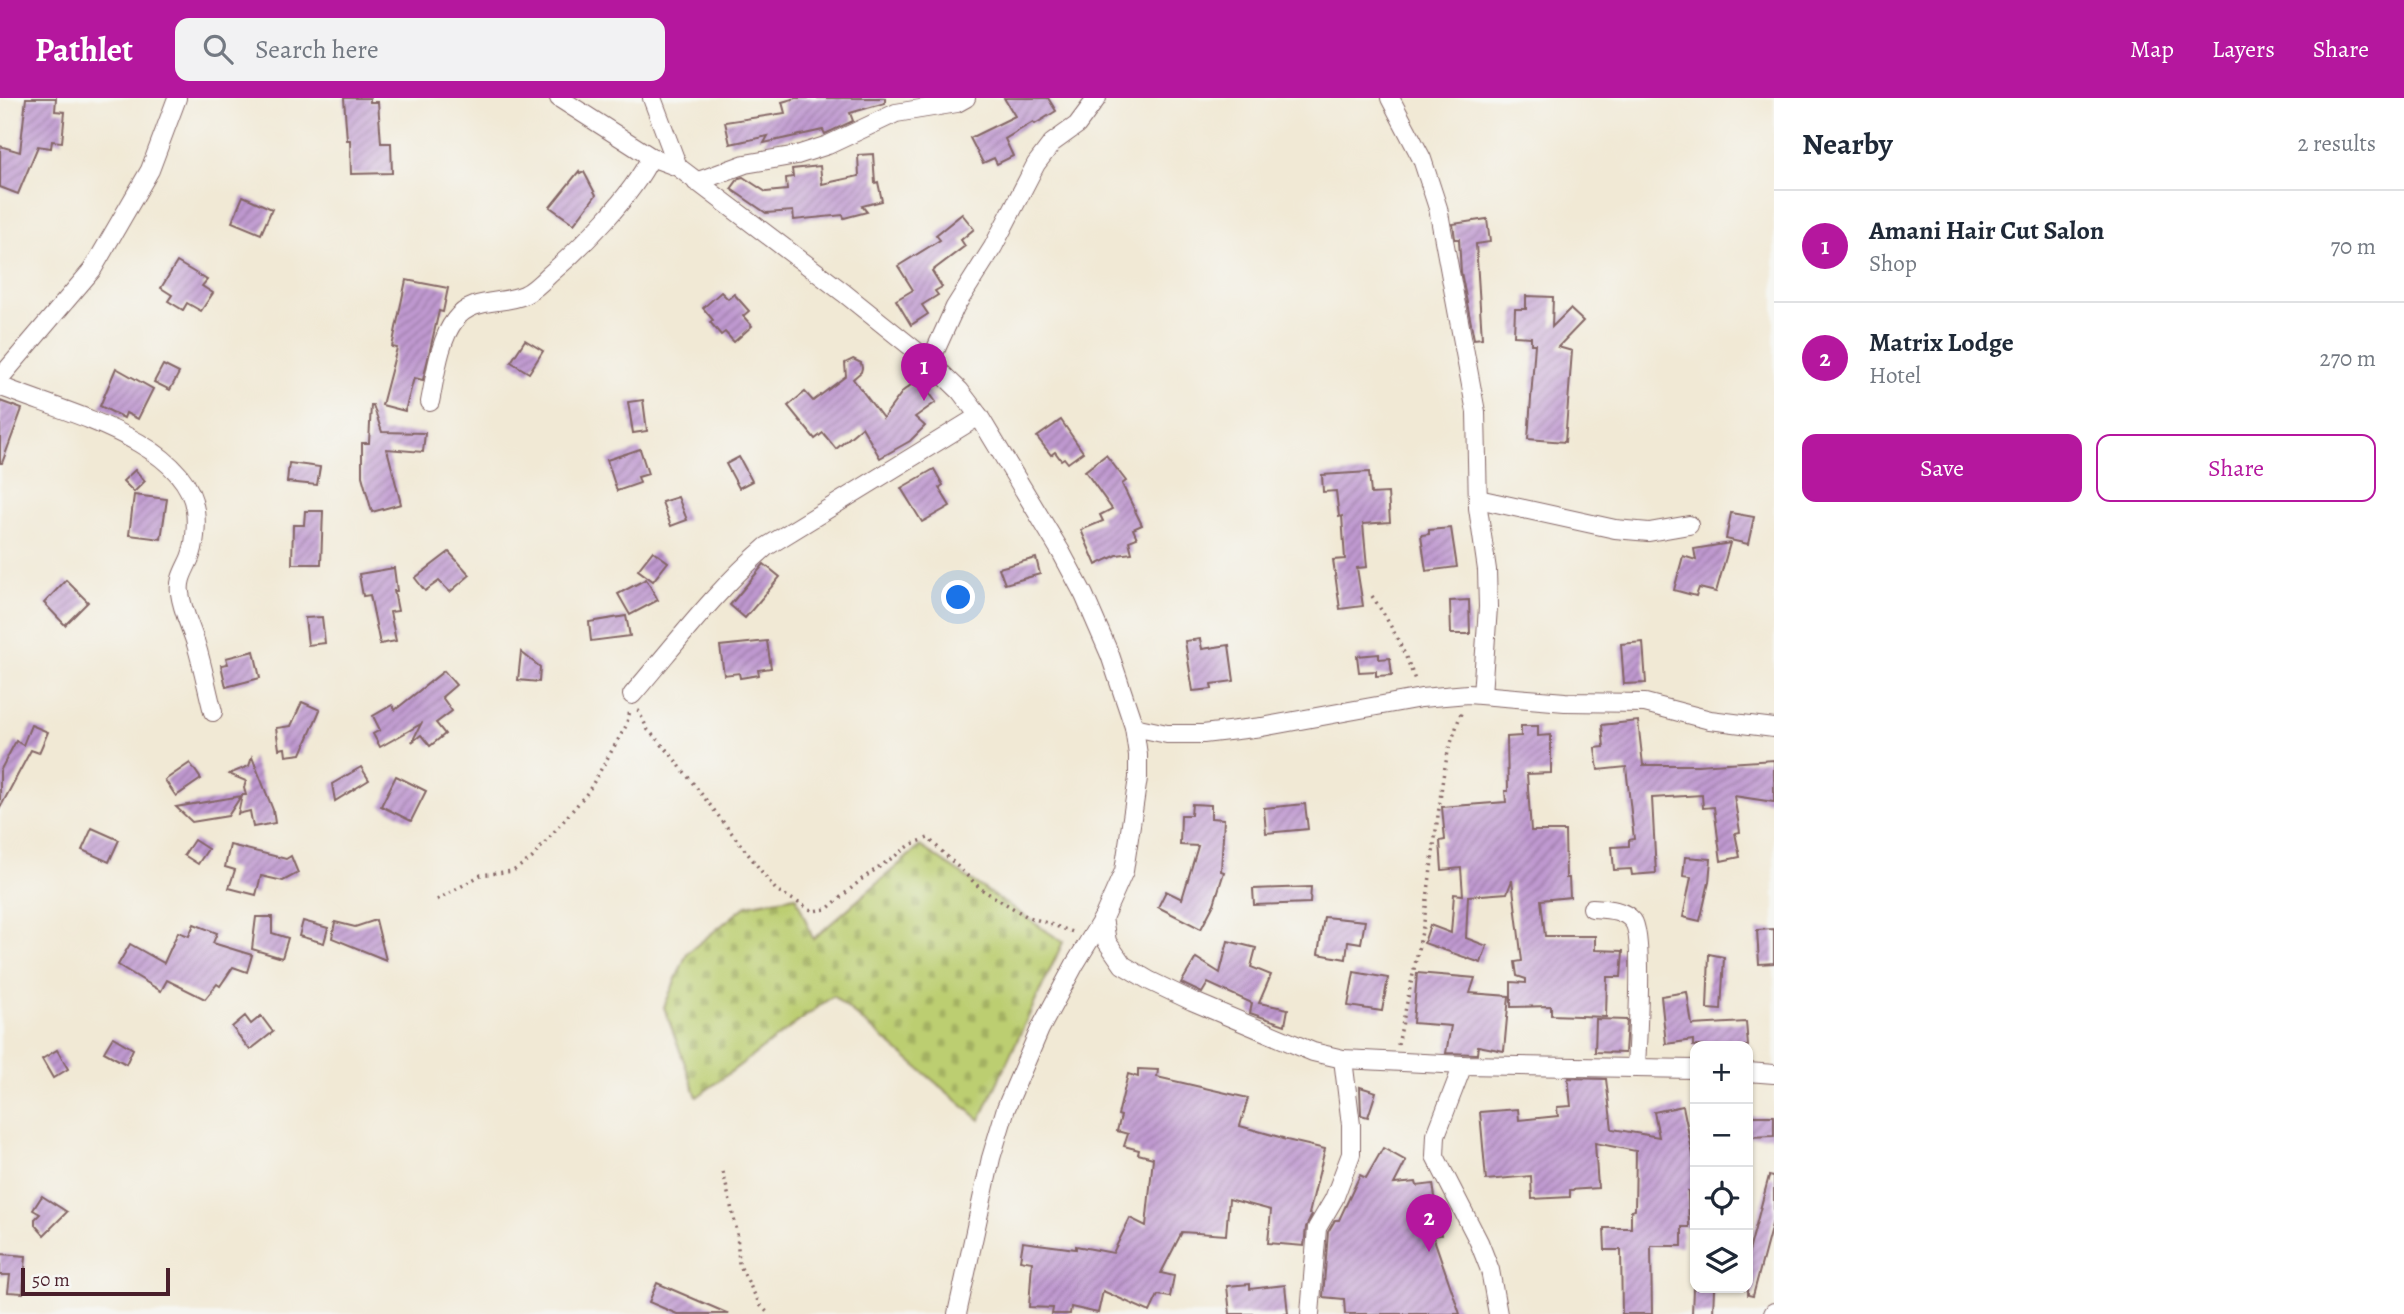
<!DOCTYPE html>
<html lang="en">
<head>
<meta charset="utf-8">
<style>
	body { margin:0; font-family:Alegreya,serif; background:#f2f2f3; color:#1f2937 }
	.controls { position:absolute; right:21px; bottom:21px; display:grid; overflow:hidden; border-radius:14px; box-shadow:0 2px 5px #0004 }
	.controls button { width:63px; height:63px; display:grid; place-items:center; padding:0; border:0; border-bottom:2px solid #e0e1e3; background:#fff; color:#1f2937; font:35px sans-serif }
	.scale { position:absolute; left:21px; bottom:18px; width:149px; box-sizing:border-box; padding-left:7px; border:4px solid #4a1f2b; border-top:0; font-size:19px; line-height:24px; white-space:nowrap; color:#4a1f2b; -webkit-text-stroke:5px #f6f6f2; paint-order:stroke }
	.you { position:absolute; left:959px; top:500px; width:24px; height:24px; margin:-18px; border:5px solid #fff; border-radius:50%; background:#1a73e8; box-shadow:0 0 0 10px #1a73e833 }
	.badge { display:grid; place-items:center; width:46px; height:46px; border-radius:50%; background:#b5179e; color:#fff; font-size:23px; font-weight:700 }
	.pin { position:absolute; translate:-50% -58px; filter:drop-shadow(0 2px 4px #0008) }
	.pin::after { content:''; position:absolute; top:37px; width:24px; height:21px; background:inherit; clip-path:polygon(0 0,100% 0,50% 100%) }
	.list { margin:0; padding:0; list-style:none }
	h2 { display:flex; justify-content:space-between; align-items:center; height:91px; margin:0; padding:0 28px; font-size:30px }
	h2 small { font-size:23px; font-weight:400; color:#747a83 }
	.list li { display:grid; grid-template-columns:46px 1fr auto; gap:21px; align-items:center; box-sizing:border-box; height:112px; padding:0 28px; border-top:2px solid #e0e1e3 }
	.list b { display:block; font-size:26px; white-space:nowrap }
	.list p { margin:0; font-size:23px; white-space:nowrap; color:#747a83 }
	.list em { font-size:23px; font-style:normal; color:#747a83 }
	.actions { display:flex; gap:14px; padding:21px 28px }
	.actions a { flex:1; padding:16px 0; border:2px solid #b5179e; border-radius:14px; text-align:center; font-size:24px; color:#b5179e }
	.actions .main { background:#b5179e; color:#fff }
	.icon { flex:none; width:38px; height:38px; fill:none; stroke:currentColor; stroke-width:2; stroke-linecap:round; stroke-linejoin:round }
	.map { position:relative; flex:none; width:1774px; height:1216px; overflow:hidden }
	header { display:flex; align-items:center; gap:42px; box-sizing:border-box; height:98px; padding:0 35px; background:#b5179e; color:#fff }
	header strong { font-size:33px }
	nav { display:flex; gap:38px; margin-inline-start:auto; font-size:24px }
	.search { width:490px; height:63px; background:#f2f2f3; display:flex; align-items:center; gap:18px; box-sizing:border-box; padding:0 24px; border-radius:14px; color:#747a83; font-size:26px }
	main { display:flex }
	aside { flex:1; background:#fff }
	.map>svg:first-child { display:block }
	.cemetery { fill:url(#cemetery-stones); stroke:#83764e; stroke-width:2 }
	.building { fill:url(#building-hatch) }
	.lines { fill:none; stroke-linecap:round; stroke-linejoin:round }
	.street-casing { stroke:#846666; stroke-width:20 }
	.path { stroke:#846666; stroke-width:3.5; stroke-dasharray:2 5; stroke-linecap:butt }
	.street { stroke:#fff; stroke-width:18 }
</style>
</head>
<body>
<header>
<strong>Pathlet</strong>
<div class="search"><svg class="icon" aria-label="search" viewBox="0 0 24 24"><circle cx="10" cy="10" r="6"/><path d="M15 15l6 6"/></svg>Search here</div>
<nav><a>Map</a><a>Layers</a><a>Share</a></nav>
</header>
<main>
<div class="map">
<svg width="1774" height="1216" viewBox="0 0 1774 1216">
	<defs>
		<pattern id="cemetery-stones" width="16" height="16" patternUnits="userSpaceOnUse" patternTransform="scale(1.75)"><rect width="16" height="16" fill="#bcce71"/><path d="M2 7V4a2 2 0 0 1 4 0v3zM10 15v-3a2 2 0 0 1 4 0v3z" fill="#a3b062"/></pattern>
		<pattern id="building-hatch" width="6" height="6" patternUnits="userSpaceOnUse" patternTransform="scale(1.75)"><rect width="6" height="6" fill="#bf99d0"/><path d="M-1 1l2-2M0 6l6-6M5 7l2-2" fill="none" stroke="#9d7ca9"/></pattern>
	</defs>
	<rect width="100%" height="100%" fill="#f6f6f2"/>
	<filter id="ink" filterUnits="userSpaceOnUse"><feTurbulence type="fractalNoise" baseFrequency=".0143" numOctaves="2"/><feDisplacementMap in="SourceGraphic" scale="14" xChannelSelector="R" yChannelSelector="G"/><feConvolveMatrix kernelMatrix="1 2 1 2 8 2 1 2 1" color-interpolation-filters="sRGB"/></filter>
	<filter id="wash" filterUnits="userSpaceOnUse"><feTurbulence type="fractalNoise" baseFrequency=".00686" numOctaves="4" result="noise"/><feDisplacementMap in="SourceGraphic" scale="28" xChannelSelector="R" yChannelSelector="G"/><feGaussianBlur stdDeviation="1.57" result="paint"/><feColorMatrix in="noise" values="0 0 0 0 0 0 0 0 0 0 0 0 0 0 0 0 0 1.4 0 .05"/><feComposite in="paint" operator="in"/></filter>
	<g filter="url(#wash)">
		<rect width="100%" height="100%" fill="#f1e9d5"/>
		<!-- cemetery -->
		<polygon class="cemetery" points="920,748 1063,844 980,1022 833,898 697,999 664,909 687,855 747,807 796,798 813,841"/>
		<g id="blocks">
			<!-- building -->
			<g class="building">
				<polygon points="26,0 56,0 55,13 65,14 62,44 52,43 51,50 38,48 18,96 0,89 0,48 20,54"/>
				<polygon points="344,0 370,0 370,4 378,4 381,45 391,45 392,75 351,76 350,42 347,42"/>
				<polygon points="796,0 885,0 885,5 850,15 853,23 825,36 823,32 764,45 768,38 730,46 725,24 785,15 782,4"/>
				<polygon points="1004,0 1048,0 1056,13 1035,26 1033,24 1005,41 1013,58 997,66 994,60 983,65 970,40 1015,18"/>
				<polygon points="873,56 875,85 878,84 882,103 862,108 867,114 844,120 843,117 794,122 793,113 766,115 731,91 739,80 743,79 766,94 787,92 786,80 793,79 792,71 820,68 822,86 859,78 858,57"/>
				<polygon points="579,73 580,76 584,74 596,97 574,126 550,109"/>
				<polygon points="243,98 272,111 261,136 232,124"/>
				<polygon points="962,116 974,131 961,142 965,148 932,173 942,189 935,193 938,197 922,207 928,216 911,227 896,202 913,192 898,168 940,142 936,137"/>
				<polygon points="1487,121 1490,144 1476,146 1482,240 1474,241 1461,174 1459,141 1455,141 1453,126"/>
				<polygon points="177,164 207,182 202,188 213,195 201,213 187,205 183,212 168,203 172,197 161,190"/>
				<polygon points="406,182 448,190 443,214 439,213 423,282 414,280 405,313 382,307 397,250 392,249"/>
				<polygon points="721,194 728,201 734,196 749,213 743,218 752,228 734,244 725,234 721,237 710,224 713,222 703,210"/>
				<polygon points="1526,198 1553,199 1552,229 1570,211 1583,223 1558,249 1572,253 1565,344 1528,341 1535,246 1531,246 1531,239 1514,238 1515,211 1526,211"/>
				<polygon points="525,242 543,253 529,275 511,264"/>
				<polygon points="853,261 861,265 862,270 861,274 853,281 883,320 903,293 919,281 936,304 915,319 925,328 910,343 880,360 862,329 836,351 823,335 815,341 788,308 805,294 813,303 846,278 845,265"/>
				<polygon points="163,267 179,275 170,292 154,284"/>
				<polygon points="116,270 153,291 138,321 126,315 124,320 100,308"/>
				<polygon points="643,302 647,333 633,335 628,304"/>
				<polygon points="0,303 22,311 2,365 0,365"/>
				<polygon points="371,307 373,307 382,334 425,335 423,354 387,351 401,406 372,414 362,378 362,345 369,345"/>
				<polygon points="1061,322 1083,354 1068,365 1064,360 1061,362 1055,354 1051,357 1037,339"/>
				<polygon points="640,351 648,376 638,379 640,385 617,393 607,362"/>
				<polygon points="1106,357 1126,383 1122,386 1142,427 1133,431 1137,440 1129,443 1132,455 1117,457 1096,467 1081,432 1103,423 1100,417 1112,411 1085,373"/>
				<polygon points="739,359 752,383 739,390 726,366"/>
				<polygon points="289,365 320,369 317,387 287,384"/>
				<polygon points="934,371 943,387 939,390 950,408 922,424 901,390"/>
				<polygon points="135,372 145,383 134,394 123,383"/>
				<polygon points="1369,374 1371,396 1388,395 1390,424 1363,426 1367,469 1357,470 1363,508 1340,511 1333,462 1345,461 1342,418 1339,419 1336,393 1323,394 1322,377"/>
				<polygon points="134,397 167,401 161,441 129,437"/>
				<polygon points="678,399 687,422 671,428 662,404"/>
				<polygon points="305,413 323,413 321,466 292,466 293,427 304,427"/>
				<polygon points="1731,415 1754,419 1748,446 1726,441"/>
				<polygon points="1451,430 1457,469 1426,473 1421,437 1429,436 1429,432"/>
				<polygon points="1730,445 1716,494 1699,490 1696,498 1674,492 1683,458 1696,462 1694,451"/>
				<polygon points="653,453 668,464 653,483 638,472"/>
				<polygon points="449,454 470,477 450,494 439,483 425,493 415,480"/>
				<polygon points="1036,460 1040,476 1005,486 999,470"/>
				<polygon points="764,466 780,479 745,520 730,507"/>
				<polygon points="394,470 397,493 394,493 398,513 390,514 396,543 380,546 370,497 363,498 359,476"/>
				<polygon points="646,481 658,502 630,517 618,496"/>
				<polygon points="66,482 88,504 65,527 44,505"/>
				<polygon points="1469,502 1470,536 1451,536 1450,503"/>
				<polygon points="626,518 630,538 591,543 589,524"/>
				<polygon points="322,519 325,545 308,547 305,520"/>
				<polygon points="1200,541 1202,551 1229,547 1234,583 1211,586 1212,591 1193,593 1185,543"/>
				<polygon points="767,543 771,570 758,572 759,577 740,580 739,575 724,577 720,548"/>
				<polygon points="1643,544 1646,585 1624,586 1621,546"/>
				<polygon points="254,553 260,580 226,589 221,567 228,566 226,560"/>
				<polygon points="521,554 540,569 539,584 518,582"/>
				<polygon points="1379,556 1379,561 1390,560 1392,577 1376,578 1376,573 1359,574 1357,558"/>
				<polygon points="444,573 456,587 442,599 452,613 436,625 445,636 430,648 421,637 412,644 421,626 380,649 373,636 380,632 373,618 392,607 395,612"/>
				<polygon points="302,604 320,612 301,656 286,658 285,650 279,651 276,630 291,628"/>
				<polygon points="1638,623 1643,667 1697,667 1774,662 1774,704 1734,698 1740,734 1735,735 1740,759 1721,763 1714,709 1703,710 1702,697 1652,700 1656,775 1632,777 1631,771 1614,772 1612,749 1629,748 1629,742 1634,741 1626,669 1598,672 1595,650 1604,649 1602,627"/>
				<polygon points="31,627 48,634 39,655 31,652 0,710 0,673 16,643 23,647"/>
				<polygon points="1521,628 1538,628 1538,638 1551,637 1551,675 1527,676 1531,733 1565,733 1566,780 1569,780 1570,799 1541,802 1545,838 1595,838 1595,852 1623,853 1621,879 1607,879 1606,919 1551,917 1551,908 1511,909 1511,884 1526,885 1526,881 1517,878 1515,864 1522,863 1512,782 1507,795 1468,798 1466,840 1487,848 1481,865 1424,845 1430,827 1451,835 1454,796 1463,797 1461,770 1442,772 1440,743 1445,742 1442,709 1506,704 1505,693 1508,693 1507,639 1521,638"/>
				<polygon points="252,659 273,712 275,725 253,729 250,713 238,716 242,697 246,697 244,690 246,683 229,676 249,668"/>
				<polygon points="190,665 201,681 176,698 165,682"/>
				<polygon points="361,669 369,682 335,703 332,686"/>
				<polygon points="396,678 426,693 411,723 381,708"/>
				<polygon points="241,698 228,718 192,724 176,709"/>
				<polygon points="1192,706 1211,707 1211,720 1224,721 1221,773 1224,774 1214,806 1201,831 1158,809 1166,793 1182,801 1198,748 1180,747 1181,717 1191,717"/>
				<polygon points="1305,706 1308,731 1266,735 1264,710"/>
				<polygon points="92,730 119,742 109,764 82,752"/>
				<polygon points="194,742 208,751 198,766 184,757"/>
				<polygon points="230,747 286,761 291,758 298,775 283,783 261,778 256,797 229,790 235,772 225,769"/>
				<polygon points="1685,759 1711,761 1709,784 1700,823 1683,819 1691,779 1683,778"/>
				<polygon points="1311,789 1310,805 1254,807 1253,791"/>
				<polygon points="256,819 272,819 272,835 288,840 282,860 252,851"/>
				<polygon points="1324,819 1365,823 1361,845 1348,843 1346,861 1318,856"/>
				<polygon points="376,822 386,862 332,840 335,824 355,829"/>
				<polygon points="303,823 328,830 324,845 299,838"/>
				<polygon points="194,826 217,835 213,845 252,857 247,874 233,869 220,888 217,886 205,901 167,882 161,893 118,867 130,846 164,865 178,834 189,838"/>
				<polygon points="1774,831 1774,865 1759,866 1757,832"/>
				<polygon points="1228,843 1256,850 1251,869 1271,877 1259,905 1288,911 1285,927 1250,915 1252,905 1208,885 1202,895 1181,885 1196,860 1220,875"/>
				<polygon points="1709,856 1724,859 1721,912 1707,911"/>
				<polygon points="1354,874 1388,880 1382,913 1348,908"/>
				<polygon points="1417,875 1475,880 1470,895 1509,898 1504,953 1478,948 1477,956 1446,955 1451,928 1413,925"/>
				<polygon points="1687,894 1692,927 1746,924 1748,948 1693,948 1693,942 1666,946 1661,898"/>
				<polygon points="245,918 251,926 261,918 273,934 250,952 232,929"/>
				<polygon points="1596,921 1627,922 1625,955 1595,954"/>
				<polygon points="113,939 133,951 126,966 104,954"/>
				<polygon points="57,952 68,971 53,980 42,961"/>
				<polygon points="1138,971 1158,972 1157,979 1248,1000 1240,1028 1283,1040 1282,1041 1325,1051 1309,1116 1312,1117 1306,1129 1304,1148 1268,1145 1271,1112 1229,1101 1226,1137 1182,1134 1161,1175 1174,1178 1170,1199 1158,1197 1150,1214 1103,1193 1098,1215 1071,1209 1070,1216 1052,1216 1053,1210 1029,1209 1032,1164 1020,1162 1023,1144 1076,1151 1076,1148 1113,1155 1130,1120 1146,1128 1153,1060 1138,1056 1139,1052 1124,1048 1128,1036 1117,1033 1121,1018 1118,1017 1128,976 1138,979"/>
				<polygon points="1568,980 1606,981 1612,1031 1659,1039 1654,1014 1683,1008 1695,1067 1695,1094 1688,1093 1689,1129 1682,1129 1682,1148 1651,1148 1652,1216 1622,1216 1621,1152 1605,1152 1604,1130 1631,1130 1631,1113 1635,1112 1636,1053 1595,1045 1598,1090 1570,1092 1570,1099 1532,1101 1531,1078 1486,1082 1480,1014 1518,1011 1519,1022 1558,1018 1557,1009 1571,1008"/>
				<polygon points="1360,989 1376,994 1368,1019 1361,1017"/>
				<polygon points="1748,1018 1774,1018 1774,1038 1748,1039"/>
				<polygon points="1383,1050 1406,1063 1394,1086 1416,1084 1417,1088 1433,1086 1441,1137 1433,1138 1460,1216 1345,1216 1344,1201 1323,1199 1328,1134 1335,1122 1339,1122 1360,1077 1366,1080"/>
				<polygon points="1769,1078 1774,1079 1774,1119 1753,1198 1748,1197 1748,1157"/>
				<polygon points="42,1098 67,1114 44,1137 35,1127 35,1121 40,1116 33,1112"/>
				<polygon points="0,1156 26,1158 23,1195 8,1194 10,1177 0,1177"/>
				<polygon points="657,1185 729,1216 677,1216 649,1204"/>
				<polygon points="1250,1186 1250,1191 1285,1187 1288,1216 1230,1216 1227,1188"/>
				<polygon points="1693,1190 1714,1190 1713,1216 1692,1216"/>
			</g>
		</g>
	</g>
	<g filter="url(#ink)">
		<use href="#blocks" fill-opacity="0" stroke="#846666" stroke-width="2"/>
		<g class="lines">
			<defs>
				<g id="street">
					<polyline points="559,0 651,59 678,69 844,195 930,264 960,293 979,318 1061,454 1084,497 1110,557 1134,629 1138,657 1138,680 1124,773 1103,820 1107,844 1123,867 1150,883 1192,903 1313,954 1343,961 1463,967 1695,971"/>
					<polyline points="652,0 678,69"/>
					<polyline points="1390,0 1422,61 1438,110 1476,314 1478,410 1487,472 1488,509 1482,597"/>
					<polyline points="696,84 745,66 797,57 828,47 896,15 957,5 966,0"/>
					<polyline points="930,264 955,209 993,149 1036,66 1052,45 1077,27 1097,0"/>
					<polyline points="0,280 92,172 150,72 177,0"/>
					<path d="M0 288C55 312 186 341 195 412 197 426 195 448 190 460 185 472 178 481 180 495 182 512 191 530 196 546 203 569 207 591 213 614"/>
					<path d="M430 304C435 280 439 242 455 222 472 199 501 207 524 197 533 193 542 184 549 177 583 148 631 99 651 59"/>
					<polyline points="1478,401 1615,431 1649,434 1689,427"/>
					<path d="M632 597C675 547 715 493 766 449L979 318"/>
					<polyline points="1134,629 1167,636 1203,636 1262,629 1421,600 1468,596 1565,604 1645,605 1710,622 1774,630"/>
					<path d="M1592 810C1605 811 1624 811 1633 823 1644 837 1637 946 1636 969"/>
					<polyline points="1463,967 1436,1037 1435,1058 1479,1144 1490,1172 1498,1216"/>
					<polyline points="1748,974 1774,976"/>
					<polyline points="957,1216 991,1060 1006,1010 1040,931 1075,866 1103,820"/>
					<polyline points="1310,1216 1317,1130 1334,1101 1351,1056 1351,1027 1343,961"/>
					<polyline points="1773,1216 1774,1214"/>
				</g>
			</defs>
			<!-- street casing -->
			<use href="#street" class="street-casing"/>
			<!-- path -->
			<g class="path">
				<path d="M1372 498C1391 526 1405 553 1416 585"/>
				<polyline points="638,612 648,632 668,653 776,792 813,813 827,811 862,781 912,746 928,740 981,791 1026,818 1073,834"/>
				<polyline points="437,802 481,777 513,773 532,760 588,694 626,628 630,613"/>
				<polyline points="1398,947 1424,824 1443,679 1448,654 1461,615"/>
				<polyline points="723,1074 737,1134 739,1166 760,1207 769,1216"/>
			</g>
			<!-- street -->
			<use href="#street" class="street"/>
		</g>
	</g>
</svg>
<div class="controls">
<button>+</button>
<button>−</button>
<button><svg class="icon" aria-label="locate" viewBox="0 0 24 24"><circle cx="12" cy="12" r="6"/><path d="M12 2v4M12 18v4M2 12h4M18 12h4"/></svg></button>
<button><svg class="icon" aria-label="layers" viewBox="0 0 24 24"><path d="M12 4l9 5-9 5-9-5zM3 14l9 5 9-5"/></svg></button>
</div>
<div class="scale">50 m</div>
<div class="you"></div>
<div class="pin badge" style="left:924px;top:303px">1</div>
<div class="pin badge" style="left:1429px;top:1154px">2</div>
</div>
<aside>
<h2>Nearby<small>2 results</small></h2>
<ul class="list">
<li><span class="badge">1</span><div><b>Amani Hair Cut Salon</b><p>Shop</p></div><em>70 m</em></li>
<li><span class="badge">2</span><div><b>Matrix Lodge</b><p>Hotel</p></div><em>270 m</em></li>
</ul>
<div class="actions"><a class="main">Save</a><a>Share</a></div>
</aside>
</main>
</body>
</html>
